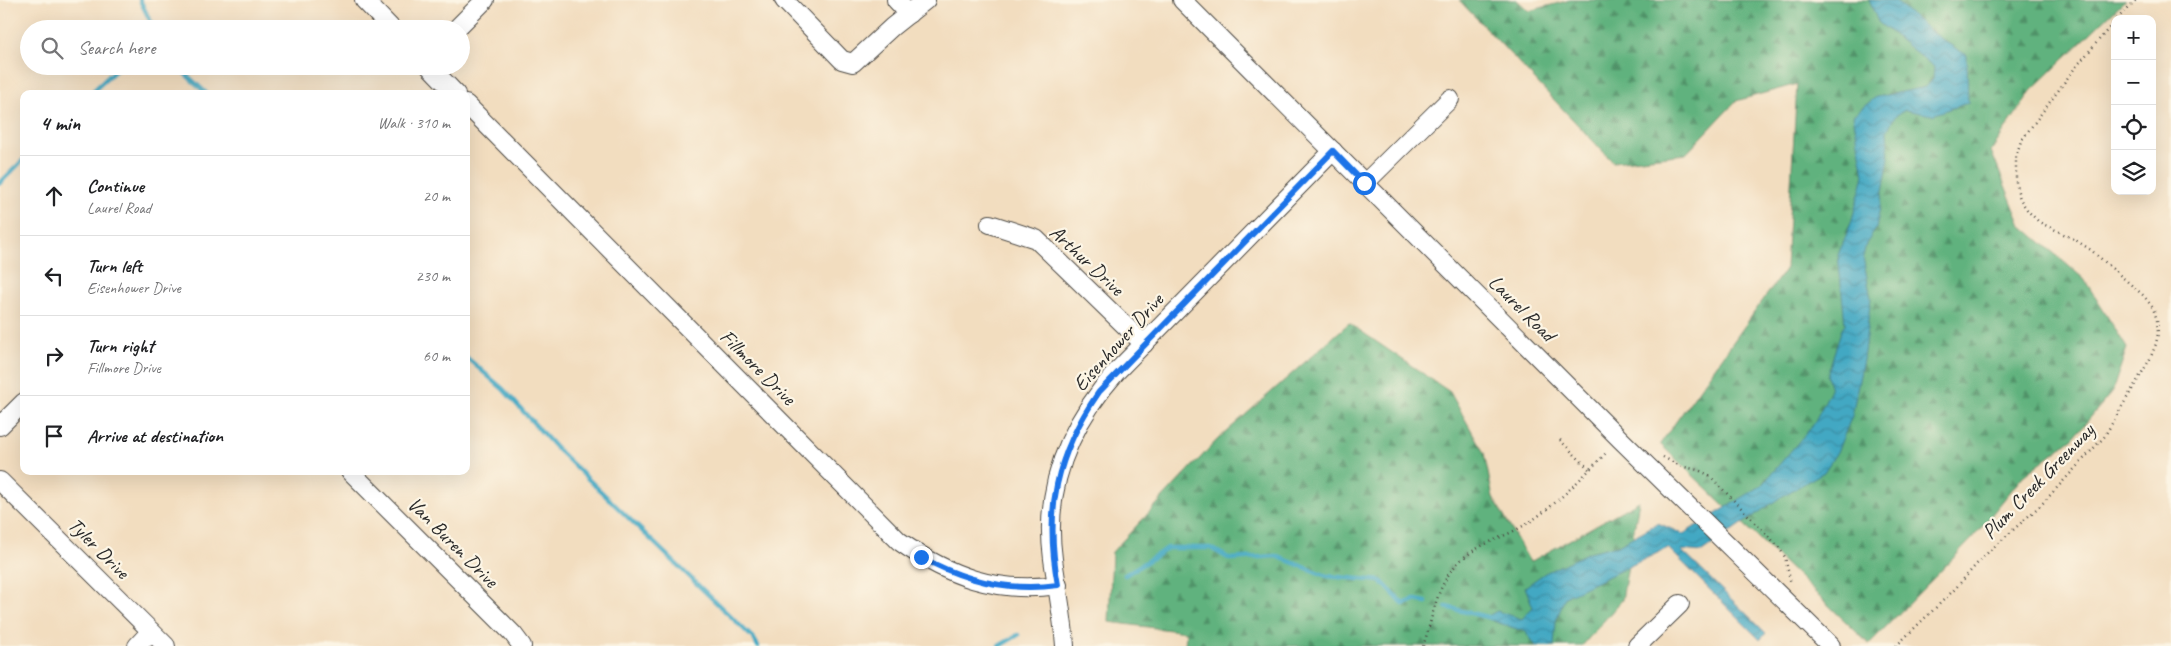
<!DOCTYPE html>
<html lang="en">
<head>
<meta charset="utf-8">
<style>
	body { margin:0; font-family:Caveat,sans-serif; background:#f6f6f6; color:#202124 }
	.controls { position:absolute; right:15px; top:15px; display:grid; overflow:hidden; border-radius:10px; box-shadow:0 5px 20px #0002 }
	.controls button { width:45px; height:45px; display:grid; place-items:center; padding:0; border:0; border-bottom:1px solid #e0e0e0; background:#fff; color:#202124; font:25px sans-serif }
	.stop { position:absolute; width:15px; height:15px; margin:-11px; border:4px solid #1a73e8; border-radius:50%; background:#fff }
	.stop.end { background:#1a73e8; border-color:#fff; box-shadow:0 1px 5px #0008 }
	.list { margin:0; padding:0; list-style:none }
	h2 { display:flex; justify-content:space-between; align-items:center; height:65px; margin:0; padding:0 20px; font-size:21px }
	h2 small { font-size:16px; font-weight:400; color:#757577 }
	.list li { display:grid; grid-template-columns:32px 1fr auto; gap:15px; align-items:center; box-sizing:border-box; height:80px; padding:0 20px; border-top:1px solid #e0e0e0 }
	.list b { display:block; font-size:19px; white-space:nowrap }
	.list p { margin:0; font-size:16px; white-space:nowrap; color:#757577 }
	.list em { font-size:16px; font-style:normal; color:#757577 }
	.icon { flex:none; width:28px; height:28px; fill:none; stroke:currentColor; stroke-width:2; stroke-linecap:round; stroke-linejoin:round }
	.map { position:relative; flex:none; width:2171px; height:646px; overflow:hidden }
	.search { position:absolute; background:#fff; box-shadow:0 5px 20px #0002; left:20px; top:20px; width:450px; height:55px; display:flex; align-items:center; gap:12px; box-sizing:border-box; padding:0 18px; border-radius:28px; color:#757577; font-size:19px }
	.panel { position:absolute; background:#fff; box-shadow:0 5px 20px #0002; left:20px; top:90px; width:450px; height:385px; border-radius:10px }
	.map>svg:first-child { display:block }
	.forest { fill:url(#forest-firs); stroke:#466e54 }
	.water { fill:url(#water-waves); stroke:#376a77 }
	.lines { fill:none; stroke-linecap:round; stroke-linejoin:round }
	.stream { stroke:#43a8c3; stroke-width:4.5 }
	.minor-casing { stroke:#494641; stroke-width:20 }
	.path { stroke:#494641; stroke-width:2.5; stroke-dasharray:1 4; stroke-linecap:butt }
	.minor { stroke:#fff; stroke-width:18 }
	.route { stroke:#1a73e8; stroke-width:6 }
	.labels { text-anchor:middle; stroke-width:4.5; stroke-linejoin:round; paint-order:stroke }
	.street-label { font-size:21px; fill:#2b2b2b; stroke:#fcf5e5 }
</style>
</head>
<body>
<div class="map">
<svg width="2171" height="646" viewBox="0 0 2171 646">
	<defs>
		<pattern id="forest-firs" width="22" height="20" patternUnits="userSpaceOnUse" patternTransform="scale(1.25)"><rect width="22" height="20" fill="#60b27e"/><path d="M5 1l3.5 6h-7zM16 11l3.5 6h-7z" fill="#4f9167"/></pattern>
		<pattern id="water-waves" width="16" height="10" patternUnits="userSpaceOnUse" patternTransform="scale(1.25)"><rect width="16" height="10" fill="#43a8c3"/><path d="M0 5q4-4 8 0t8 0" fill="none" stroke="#38899f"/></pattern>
	</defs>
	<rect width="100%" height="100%" fill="#fcf5e5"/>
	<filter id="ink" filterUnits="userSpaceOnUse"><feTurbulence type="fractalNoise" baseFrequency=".02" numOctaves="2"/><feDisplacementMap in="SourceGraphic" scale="10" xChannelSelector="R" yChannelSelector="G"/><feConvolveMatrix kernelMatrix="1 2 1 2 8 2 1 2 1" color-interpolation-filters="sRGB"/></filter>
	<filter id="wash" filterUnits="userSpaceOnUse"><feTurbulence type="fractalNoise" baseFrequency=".0096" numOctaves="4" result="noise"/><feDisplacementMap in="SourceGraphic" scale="20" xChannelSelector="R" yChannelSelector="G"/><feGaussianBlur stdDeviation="1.12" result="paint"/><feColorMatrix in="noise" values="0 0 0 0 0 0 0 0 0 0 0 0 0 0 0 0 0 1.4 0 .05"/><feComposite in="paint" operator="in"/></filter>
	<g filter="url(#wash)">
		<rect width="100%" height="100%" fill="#f2ddbf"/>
		<!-- forest -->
		<g class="forest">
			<polygon points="1459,0 1517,0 1529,11 1570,0 2125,0 2031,91 1991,151 2021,225 2084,279 2127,348 2112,392 2073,438 2023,476 1972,539 1869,644 1660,444 1786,268 1797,84 1736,101 1686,154 1613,162"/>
			<polygon points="1349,323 1450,392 1484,453 1493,497 1530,562 1639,501 1622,600 1582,646 1185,646 1186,632 1109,622 1112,552 1217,440"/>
		</g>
		<!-- water -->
		<path class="water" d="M1869 0H1895C1918 21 1940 40 1967 55L1968 103 1932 115 1905 110 1895 116 1887 131 1889 158 1876 229 1866 244 1863 257 1871 298 1863 360 1852 416 1837 452 1824 472 1781 497 1702 552 1681 550 1766 633 1760 640 1668 548 1565 597 1556 621 1554 646H1536L1526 632 1484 618 1497 611 1522 619 1533 607 1525 587 1545 573 1589 552 1618 545 1658 523 1683 534 1761 486 1813 425 1831 389 1827 376 1841 331 1845 324 1838 255 1851 223 1864 175 1853 115 1876 97 1926 87 1933 79 1934 67 1878 22Z"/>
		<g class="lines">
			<!-- stream -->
			<g class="stream">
				<polyline points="140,0 154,29"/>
				<polyline points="177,66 207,94"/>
				<polyline points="90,94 120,66"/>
				<polyline points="0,183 24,159"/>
				<polyline points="466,357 503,389 557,449 754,639 758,646"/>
				<polyline points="1125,575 1168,548 1211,548 1230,559 1276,556 1327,576 1381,581 1403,604 1415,600 1426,602"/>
				<polyline points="1446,607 1491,618"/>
				<polyline points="999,646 1018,635"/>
			</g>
		</g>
	</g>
	<g filter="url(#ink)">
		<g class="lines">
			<defs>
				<g id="minor">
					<polyline points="364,0 392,29"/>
					<polyline points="784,0 842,60 853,63 892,27 926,0"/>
					<polyline points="896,0 909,14"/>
					<polyline points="1182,0 1620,439 1831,646"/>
					<polyline points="456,29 485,0"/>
					<polyline points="429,66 456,94"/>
					<path d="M466 104 899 541C948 576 996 594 1058 585"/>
					<polyline points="1365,183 1450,99"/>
					<polyline points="990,224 1036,239 1144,344"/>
					<polyline points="0,426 24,402"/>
					<polyline points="350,471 513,634 522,646"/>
					<polyline points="0,481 166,646"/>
					<polyline points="137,646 151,631"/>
					<path d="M1065 646C1063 617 1057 588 1053 559 1043 487 1070 424 1117 371L1333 151"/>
					<polyline points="1637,646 1680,604"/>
				</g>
			</defs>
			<!-- minor casing -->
			<use href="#minor" class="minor-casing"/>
			<!-- path -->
			<g class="path">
				<polyline points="2117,19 2136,0"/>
				<polyline points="1560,440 1589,469"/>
				<polyline points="1663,457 1680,466 1698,470 1709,475 1778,546 1785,557 1791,584"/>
				<path d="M1423 646C1432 621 1435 593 1451 571 1471 544 1502 540 1528 523 1559 503 1583 476 1608 451"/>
				<polyline points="1896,646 1954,590 1983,557 2042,504 2104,437 2150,359 2156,344 2158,333 2157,320 2153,308 2144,296 2091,250 2074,239 2039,222 2028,211 2020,199 2016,185 2016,156 2021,141 2075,68 2115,21"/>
			</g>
			<!-- minor -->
			<use href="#minor" class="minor"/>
		</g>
	</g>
	<g class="lines" filter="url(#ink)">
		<!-- route -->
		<path class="route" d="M921 557C964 581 1008 592 1058 585 1044 511 1056 454 1099 392L1333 151 1364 183"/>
	</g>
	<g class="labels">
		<!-- street labels -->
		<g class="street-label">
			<text transform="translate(1087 260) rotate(43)" y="7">Arthur Drive</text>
			<text transform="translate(1522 308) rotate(45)" y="7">Laurel Road</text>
			<text transform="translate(1118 342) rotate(-48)" y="7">Eisenhower Drive</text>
			<text transform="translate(758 367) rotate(45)" y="7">Fillmore Drive</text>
			<text transform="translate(2038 481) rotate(-46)" y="7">Plum Creek Greenway</text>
			<text transform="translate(453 542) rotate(45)" y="7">Van Buren Drive</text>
			<text transform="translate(99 548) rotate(45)" y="7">Tyler Drive</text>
		</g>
	</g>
</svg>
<div class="controls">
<button>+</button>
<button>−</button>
<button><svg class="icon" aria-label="locate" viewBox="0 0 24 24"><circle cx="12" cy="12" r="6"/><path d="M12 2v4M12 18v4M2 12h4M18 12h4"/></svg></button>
<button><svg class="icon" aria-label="layers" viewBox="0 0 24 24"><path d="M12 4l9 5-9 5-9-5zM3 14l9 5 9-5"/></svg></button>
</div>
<div class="stop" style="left:1364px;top:183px"></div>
<div class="stop end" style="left:921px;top:557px"></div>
<div class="search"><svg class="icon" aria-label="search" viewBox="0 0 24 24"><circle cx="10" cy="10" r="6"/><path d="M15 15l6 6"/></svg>Search here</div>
<section class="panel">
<h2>4 min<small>Walk · 310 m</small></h2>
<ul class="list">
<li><svg class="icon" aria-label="ahead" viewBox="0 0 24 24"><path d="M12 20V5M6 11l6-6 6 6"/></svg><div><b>Continue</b><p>Laurel Road</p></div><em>20 m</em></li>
<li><svg class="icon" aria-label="left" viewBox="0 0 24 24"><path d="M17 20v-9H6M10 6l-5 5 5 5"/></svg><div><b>Turn left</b><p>Eisenhower Drive</p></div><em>230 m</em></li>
<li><svg class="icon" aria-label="right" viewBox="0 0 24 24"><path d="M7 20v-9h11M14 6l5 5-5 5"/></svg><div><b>Turn right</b><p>Fillmore Drive</p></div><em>60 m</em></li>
<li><svg class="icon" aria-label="arrive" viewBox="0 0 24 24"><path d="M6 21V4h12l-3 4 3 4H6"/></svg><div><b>Arrive at destination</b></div></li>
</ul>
</section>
</div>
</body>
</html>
